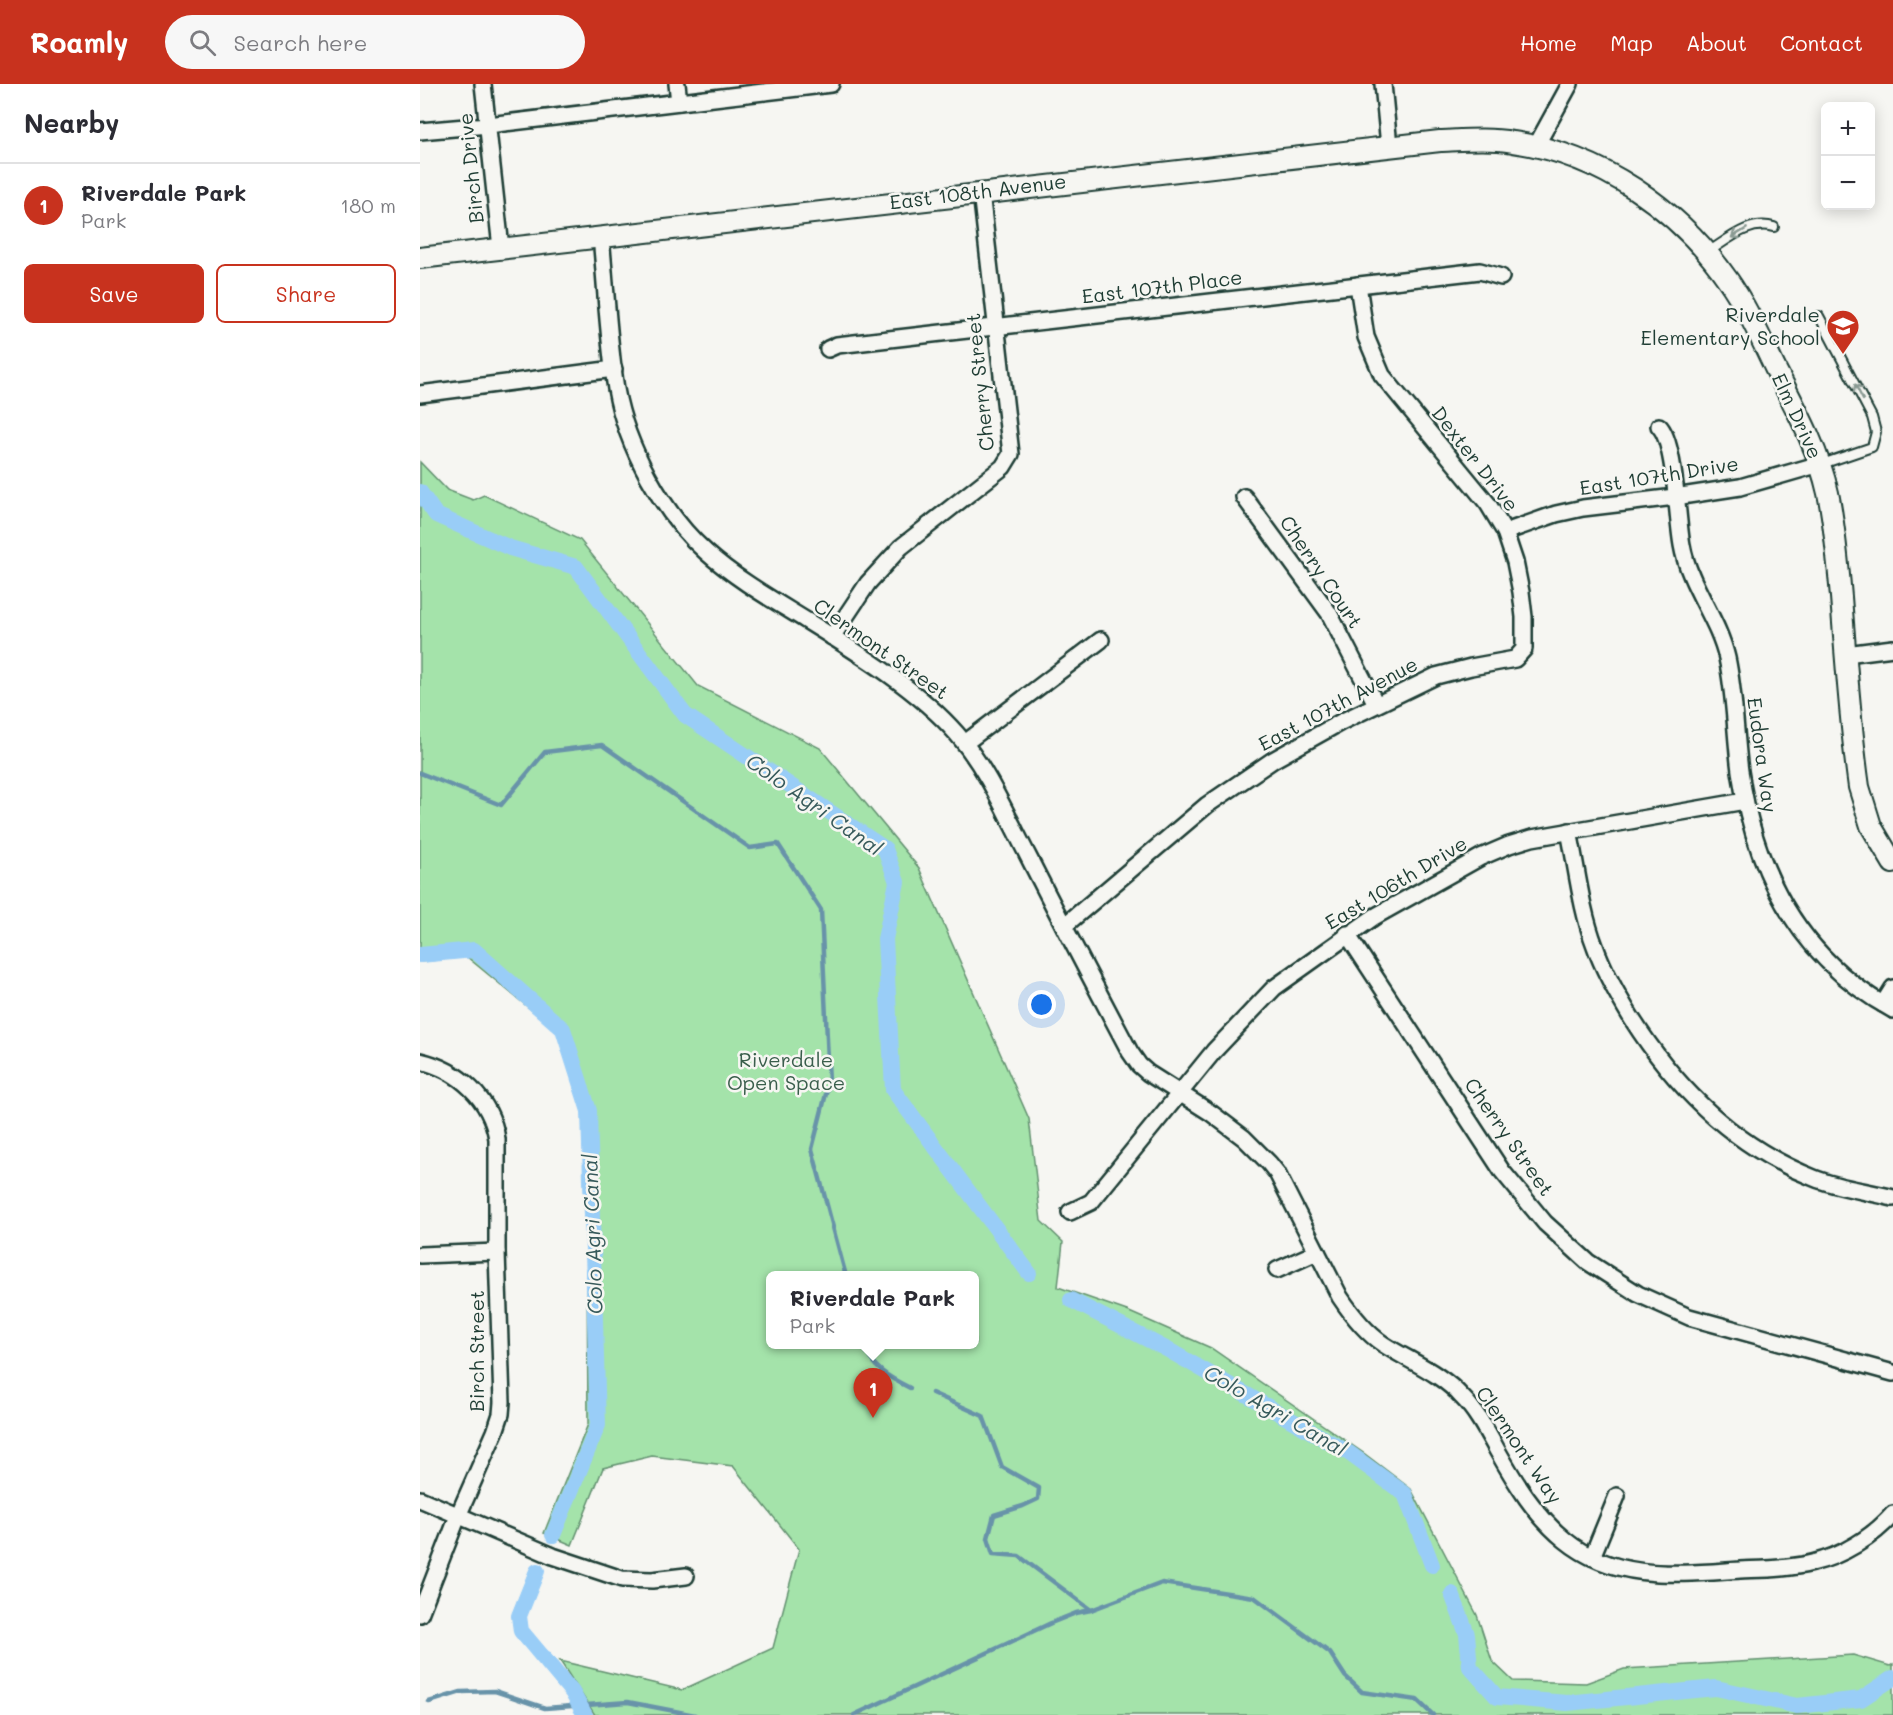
<!DOCTYPE html>
<html lang="en">
<head>
<meta charset="utf-8">
<style>
	body { margin:0; font-family:Mali,sans-serif; background:#f7f7f7; color:#2b2b33 }
	.controls { position:absolute; right:18px; top:18px; display:grid; overflow:hidden; border-radius:9px; box-shadow:0 3px 15px #0003 }
	.controls button { width:54px; height:54px; display:grid; place-items:center; padding:0; border:0; border-bottom:2px solid #e1e1e2; background:#fff; color:#2b2b33; font:30px sans-serif }
	.you { position:absolute; left:622px; top:921px; width:21px; height:21px; margin:-15px; border:4px solid #fff; border-radius:50%; background:#1a73e8; box-shadow:0 0 0 9px #1a73e833 }
	.badge { display:grid; place-items:center; width:39px; height:39px; border-radius:50%; background:#c8321e; color:#fff; font-size:20px; font-weight:700 }
	.pin { position:absolute; translate:-50% -50px; filter:drop-shadow(0 2px 3px #0008) }
	.pin::after { content:''; position:absolute; top:32px; width:21px; height:18px; background:inherit; clip-path:polygon(0 0,100% 0,50% 100%) }
	.popup { position:absolute; left:346px; top:1187px; width:213px; height:78px; box-sizing:border-box; display:grid; place-content:center; border-radius:9px; background:#fff; filter:drop-shadow(0 2px 4px #0005); font-size:20px; white-space:nowrap; color:#7c7c81 }
	.popup b { font-size:22px; color:#2b2b33 }
	.popup::after { content:''; position:absolute; left:50%; top:100%; margin-left:-12px; border:12px solid transparent; border-top-color:#fff }
	.list { margin:0; padding:0; list-style:none }
	h2 { display:flex; justify-content:space-between; align-items:center; height:78px; margin:0; padding:0 24px; font-size:26px }
	h2 small { font-size:20px; font-weight:400; color:#7c7c81 }
	.list li { display:grid; grid-template-columns:39px 1fr auto; gap:18px; align-items:center; box-sizing:border-box; height:84px; padding:0 24px; border-top:2px solid #e1e1e2 }
	.list b { display:block; font-size:22px; white-space:nowrap }
	.list p { margin:0; font-size:20px; white-space:nowrap; color:#7c7c81 }
	.list em { font-size:20px; font-style:normal; color:#7c7c81 }
	.actions { display:flex; gap:12px; padding:18px 24px }
	.actions a { flex:1; padding:14px 0; border:2px solid #c8321e; border-radius:9px; text-align:center; font-size:21px; color:#c8321e }
	.actions .main { background:#c8321e; color:#fff }
	.icon { flex:none; width:33px; height:33px; fill:none; stroke:currentColor; stroke-width:2; stroke-linecap:round; stroke-linejoin:round }
	.map { position:relative; flex:none; width:1473px; height:1631px; overflow:hidden }
	header { display:flex; align-items:center; gap:36px; box-sizing:border-box; height:84px; padding:0 30px; background:#c8321e; color:#fff }
	header strong { font-size:28px }
	nav { display:flex; gap:33px; margin-inline-start:auto; font-size:21px }
	.search { width:420px; height:54px; background:#f7f7f7; display:flex; align-items:center; gap:15px; box-sizing:border-box; padding:0 21px; border-radius:33px; color:#7c7c81; font-size:22px }
	main { display:flex }
	aside { flex:1; background:#fff }
	.map>svg:first-child { display:block }
	.green { fill:#a4e3aa; stroke:#62906f; stroke-width:1.5; fill-rule:evenodd }
	.lines { fill:none; stroke-linecap:round; stroke-linejoin:round }
	.stream { stroke:#6893a9; stroke-width:4.5 }
	.canal { stroke:#99cdf7; stroke-width:16 }
	.service-casing { stroke:#1f3d34; stroke-width:12 }
	.minor-casing { stroke:#1f3d34; stroke-width:20 }
	.tertiary-casing { stroke:#1f3d34; stroke-width:24 }
	.service { stroke:#f6f6f2; stroke-width:8 }
	.minor { stroke:#f6f6f2; stroke-width:15 }
	.tertiary { stroke:#f6f6f2; stroke-width:20 }
	.oneway { stroke:#8a9a93 }
	.labels { text-anchor:middle; stroke-width:5; stroke-linejoin:round; paint-order:stroke }
	.street-label { font-size:20px; fill:#1f3d34; stroke:#f6f6f2 }
	.poi-label { font-size:20px; fill:#1f3d34; stroke:#f6f6f2; text-anchor:end }
	.park-label { font-size:20px; fill:#3a5e4c; stroke:#f6f6f2 }
	.water-label { font-size:21px; font-style:italic; fill:#375a5b; stroke:#f6f6f2 }
</style>
</head>
<body>
<header>
<strong>Roamly</strong>
<div class="search"><svg class="icon" aria-label="search" viewBox="0 0 24 24"><circle cx="10" cy="10" r="6"/><path d="M15 15l6 6"/></svg>Search here</div>
<nav><a>Home</a><a>Map</a><a>About</a><a>Contact</a></nav>
</header>
<main>
<aside>
<h2>Nearby<small></small></h2>
<ul class="list">
<li><span class="badge">1</span><div><b>Riverdale Park</b><p>Park</p></div><em>180 m</em></li>
</ul>
<div class="actions"><a class="main">Save</a><a>Share</a></div>
</aside>
<div class="map">
<svg width="1473" height="1631" viewBox="0 0 1473 1631">
	<rect width="100%" height="100%" fill="#f6f6f2"/>
	<filter id="ink" filterUnits="userSpaceOnUse"><feTurbulence type="fractalNoise" baseFrequency=".0167" numOctaves="2"/><feDisplacementMap in="SourceGraphic" scale="12" xChannelSelector="R" yChannelSelector="G"/><feConvolveMatrix kernelMatrix="1 2 1 2 8 2 1 2 1" color-interpolation-filters="sRGB"/></filter>
	<g filter="url(#ink)">
		<!-- green -->
		<path class="green" d="M0 378 27 406 53 416 64 411 160 456 278 602 400 664 499 784 609 1035 621 1137 643 1158 638 1203 707 1227 791 1264 945 1370 991 1405 1057 1531 1072 1577 1093 1597 1166 1599 1204 1585 1433 1571 1470 1582 1473 1580V1631H175L140 1577 262 1606 353 1564 379 1465 313 1382 232 1372 183 1384 152 1461 124 1449 168 1340 166 1027 137 947 47 873 0 878ZM351 1192H555V1260H351Z"/>
		<g class="lines">
			<!-- stream -->
			<g class="stream">
				<polyline points="0,689 81,721 125,668 182,661 330,764 358,760 401,826 409,998 392,1065 426,1192"/>
				<path d="M444 1260C450 1284 470 1294 490 1304"/>
				<polyline points="512,1309 563,1332 582,1383 619,1404 618,1415 603,1422 574,1431 568,1454 573,1470 599,1472 671,1526 742,1499 834,1513 910,1569 925,1592 942,1608 997,1616 1013,1631"/>
				<polyline points="9,1618 41,1608 75,1607 125,1624 208,1618 275,1631"/>
				<polyline points="434,1631 631,1539 656,1529 671,1526"/>
			</g>
			<!-- canal -->
			<g class="canal">
				<polyline points="0,408 16,431 90,464 156,483 265,631 465,765 477,798 465,855 473,1006 609,1189"/>
				<polyline points="0,871 54,866 143,945 169,1027 178,1341 133,1451"/>
				<polyline points="651,1216 750,1267 929,1369 985,1410 1012,1481"/>
				<polyline points="117,1487 99,1532 101,1547 152,1608 165,1631"/>
				<polyline points="1032,1510 1047,1550 1050,1583 1077,1613 1147,1619 1296,1604 1377,1622 1441,1615 1473,1594"/>
			</g>
			<defs>
				<g id="service">
					<path d="M1288 168C1309 155 1329 136 1354 143"/>
					<polyline points="1399,232 1452,333 1456,348 1452,363 1402,380"/>
				</g>
				<g id="minor">
					<polyline points="63,0 81,164"/>
					<polyline points="257,0 259,18"/>
					<polyline points="963,0 969,62"/>
					<polyline points="0,47 68,41 411,0"/>
					<polyline points="1116,62 1150,0"/>
					<path d="M181 153C186 203 188 255 196 305 206 362 243 430 286 468 316 495 353 516 387 537 437 568 499 606 537 650 568 686 587 732 609 774 642 839 676 904 710 968L719 981 728 989 791 1029 824 1054 849 1079 857 1089 920 1213C932 1231 945 1248 963 1260 989 1277 1021 1289 1042 1313 1057 1328 1067 1348 1077 1366 1095 1398 1116 1433 1145 1456 1196 1498 1259 1490 1320 1486 1343 1485 1369 1485 1392 1479 1422 1472 1453 1453 1473 1430"/>
					<polyline points="408,265 417,261 1060,187 1081,193"/>
					<polyline points="0,310 194,285"/>
					<path d="M1239 342C1255 357 1257 435 1262 461 1269 502 1298 534 1307 574 1315 611 1315 649 1320 687 1335 789 1380 875 1473 926"/>
					<polyline points="824,413 909,529 956,620"/>
					<polyline points="1085,448 1136,430 1163,424 1255,413 1320,403 1400,380"/>
					<polyline points="412,553 448,499 481,463 583,383 591,370 561,108"/>
					<polyline points="1426,570 1473,564"/>
					<polyline points="545,659 681,556"/>
					<path d="M1149 747C1157 785 1161 826 1175 862 1184 888 1198 912 1212 935 1257 1006 1315 1063 1394 1094 1418 1104 1447 1107 1473 1114"/>
					<polyline points="644,842 787,721 853,676 921,638 1016,592 1051,583 1095,575 1104,565 1104,533 1101,508 1095,478 1085,448 1068,420 962,291 946,253 938,201"/>
					<polyline points="927,850 1082,1087 1125,1139 1168,1178 1218,1210 1269,1233 1473,1289"/>
					<polyline points="1463,920 1473,904"/>
					<path d="M0 977C39 986 71 1015 77 1055V1168L82 1318 81 1330 75 1348 38 1432 0 1530"/>
					<polyline points="650,1128 671,1118 794,967 854,904 954,833 1061,773 1089,761 1112,754 1325,717"/>
					<polyline points="0,1171 77,1168"/>
					<polyline points="857,1186 897,1168"/>
					<polyline points="0,1415 133,1472 202,1495 232,1496 266,1492"/>
					<polyline points="1172,1473 1197,1412"/>
				</g>
				<path id="tertiary" d="M0 174 1020 57C1045 56 1069 54 1093 58 1180 70 1259 125 1308 196 1327 223 1341 255 1355 284 1376 325 1398 364 1408 409 1415 443 1418 478 1421 513 1426 576 1430 640 1439 703L1451 742 1473 779"/>
			</defs>
			<!-- service casing -->
			<use href="#service" class="service-casing"/>
			<!-- minor casing -->
			<use href="#minor" class="minor-casing"/>
			<!-- tertiary casing -->
			<use href="#tertiary" class="tertiary-casing"/>
			<!-- service -->
			<use href="#service" class="service"/>
			<!-- minor -->
			<use href="#minor" class="minor"/>
			<!-- tertiary -->
			<use href="#tertiary" class="tertiary"/>
		</g>
		<!-- one-way arrows -->
		<defs><path id="oneway-shaft" d="M-6 0H5M1.5-3L5.5 0L1.5 3" fill="none" stroke-width="1.6" stroke-linecap="round" stroke-linejoin="round" transform="scale(1.5)"/></defs>
		<g class="oneway">
			<use href="#oneway-shaft" transform="translate(1319 149) rotate(149)"/>
			<use href="#oneway-shaft" transform="translate(1439 308) rotate(-117)"/>
		</g>
	</g>
	<!-- icons -->
	<defs>
		<symbol id="school-pin" viewBox="-11 -11 22 30"><path d="M0 17L-7.5 6A9.5 9.5 0 1 1 7.5 6Z" fill="#c8321e" stroke="#f6f6f2"/><path d="M0-5L7-2L0 1L-7-2ZM-4 1L0 2.5L4 1V4Q0 6-4 4Z" fill="#fff"/></symbol>
	</defs>
	<g fill-rule="evenodd">
		<use href="#school-pin" x="1404" y="223" width="38" height="52"/>
	</g>
	<g class="labels">
		<!-- street labels -->
		<g class="street-label">
			<text transform="translate(51 84) rotate(-96)" y="7">Birch Drive</text>
			<text transform="translate(558 108) rotate(-7)" y="7">East 108th Avenue</text>
			<text transform="translate(742 203) rotate(-7)" y="7">East 107th Place</text>
			<text transform="translate(560 298) rotate(-96)" y="7">Cherry Street</text>
			<text transform="translate(1377 332) rotate(65)" y="7">Elm Drive</text>
			<text transform="translate(1055 375) rotate(52)" y="7">Dexter Drive</text>
			<text transform="translate(1239 392) rotate(-9)" y="7">East 107th Drive</text>
			<text transform="translate(901 488) rotate(56)" y="7">Cherry Court</text>
			<text transform="translate(461 565) rotate(35)" y="7">Clermont Street</text>
			<text transform="translate(918 620) rotate(-28)" y="7">East 107th Avenue</text>
			<text transform="translate(1342 671) rotate(82)" y="7">Eudora Way</text>
			<text transform="translate(976 799) rotate(-31)" y="7">East 106th Drive</text>
			<text transform="translate(1089 1053) rotate(55)" y="7">Cherry Street</text>
			<text transform="translate(57 1267) rotate(-90)" y="7">Birch Street</text>
			<text transform="translate(1099 1361) rotate(56)" y="7">Clermont Way</text>
		</g>
		<!-- poi labels -->
		<g class="poi-label">
			<text x="1400" y="238">Riverdale<tspan x="1400" dy="23">Elementary School</tspan></text>
		</g>
		<!-- park labels -->
		<g class="park-label">
			<text x="366" y="983">Riverdale<tspan x="366" dy="23">Open Space</tspan></text>
		</g>
		<!-- water labels -->
		<g class="water-label">
			<text transform="translate(394 721) rotate(35)" y="7">Colo Agri Canal</text>
			<text transform="translate(173 1150) rotate(-92)" y="7">Colo Agri Canal</text>
			<text transform="translate(855 1327) rotate(30)" y="7">Colo Agri Canal</text>
		</g>
	</g>
</svg>
<div class="controls">
<button>+</button>
<button>−</button>
</div>
<div class="you"></div>
<div class="pin badge" style="left:453px;top:1334px">1</div>
<div class="popup"><b>Riverdale Park</b>Park</div>
</div>
</main>
</body>
</html>
